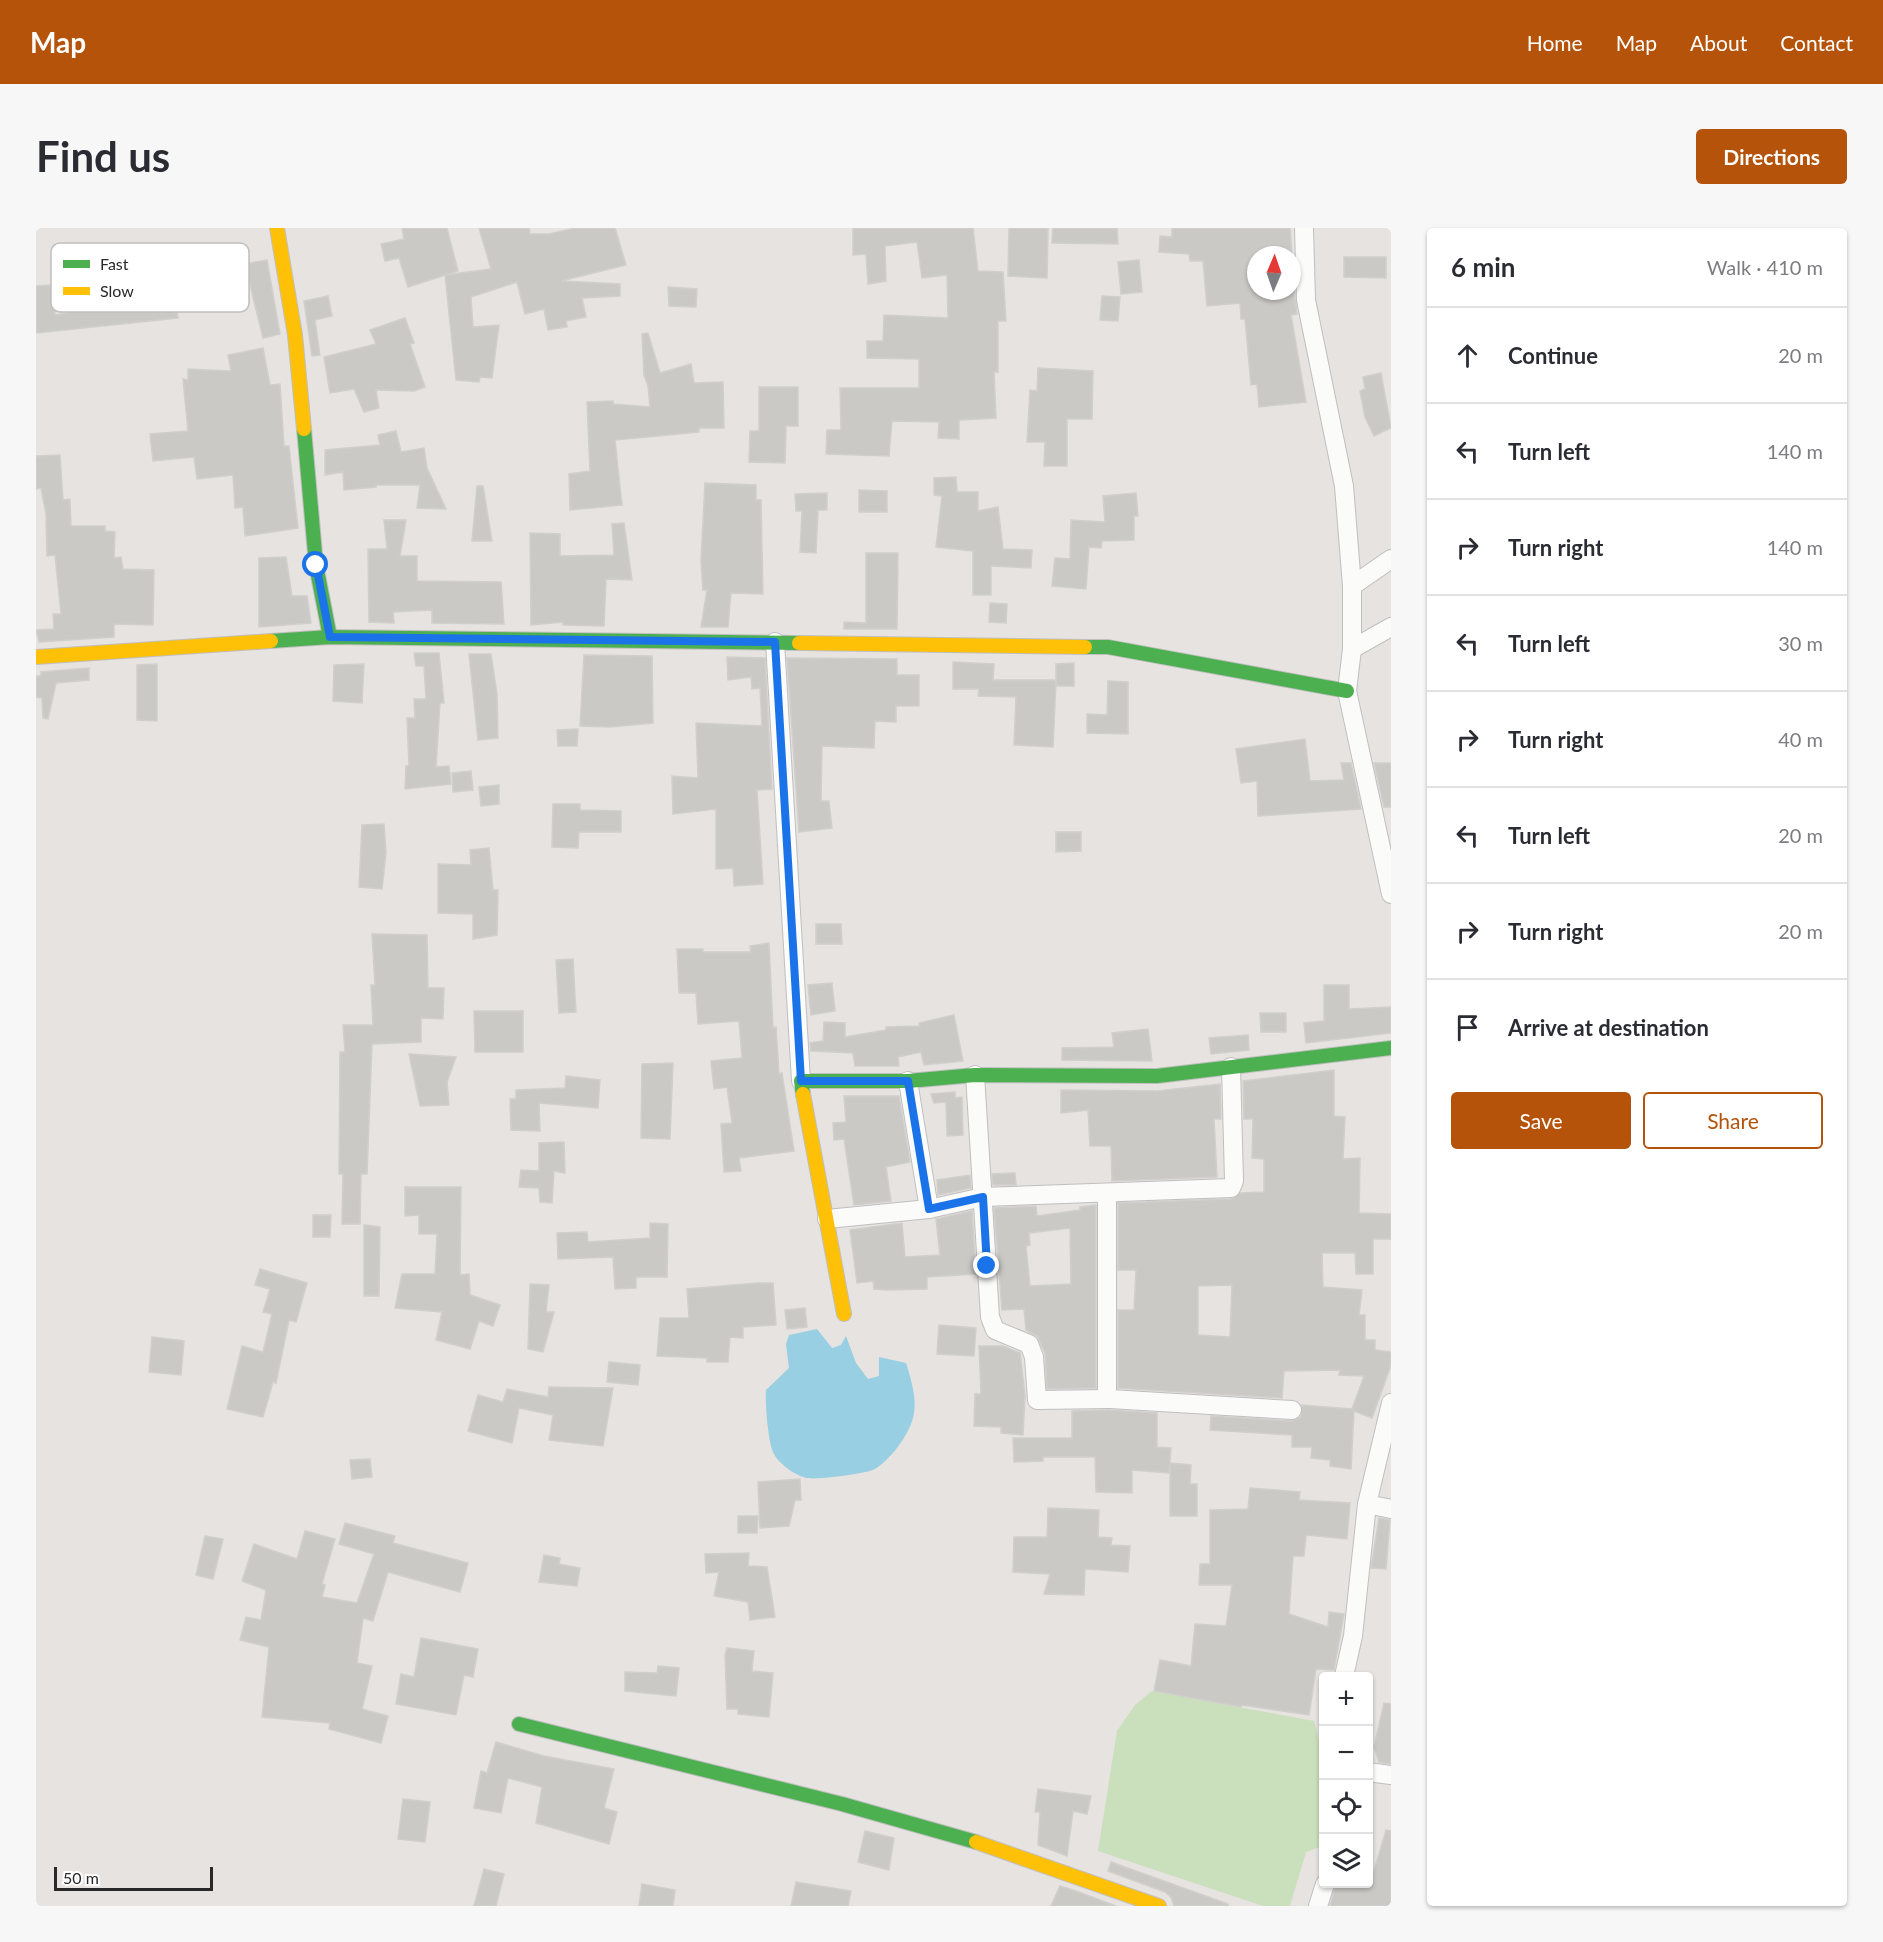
<!DOCTYPE html>
<html lang="en">
<head>
<meta charset="utf-8">
<style>
	body { margin:0; font-family:Lato,sans-serif; background:#f7f7f7; color:#2b2b33 }
	.controls { position:absolute; right:18px; bottom:18px; display:grid; overflow:hidden; border-radius:6px; box-shadow:0 2px 4px #0004 }
	.controls button { width:54px; height:54px; display:grid; place-items:center; padding:0; border:0; border-bottom:2px solid #e1e1e2; background:#fff; color:#2b2b33; font:30px sans-serif }
	.compass { position:absolute; left:1211px; top:18px; width:54px; height:54px; border-radius:50%; background:#fff; box-shadow:0 2px 4px #0004; rotate:2deg }
	.scale { position:absolute; left:18px; bottom:15px; width:159px; box-sizing:border-box; padding-left:6px; border:3px solid #292929; border-top:0; font-size:16px; line-height:21px; white-space:nowrap; color:#292929; -webkit-text-stroke:4px #fff; paint-order:stroke }
	.stop { position:absolute; width:18px; height:18px; margin:-14px; border:4px solid #1a73e8; border-radius:50%; background:#fff }
	.stop.end { background:#1a73e8; border-color:#fff; box-shadow:0 2px 6px #0008 }
	.list { margin:0; padding:0; list-style:none }
	h2 { display:flex; justify-content:space-between; align-items:center; height:78px; margin:0; padding:0 24px; font-size:26px }
	h2 small { font-size:20px; font-weight:400; color:#7c7c81 }
	.list li { display:grid; grid-template-columns:39px 1fr auto; gap:18px; align-items:center; box-sizing:border-box; height:96px; padding:0 24px; border-top:2px solid #e1e1e2 }
	.list b { display:block; font-size:22px; white-space:nowrap }
	.list em { font-size:20px; font-style:normal; color:#7c7c81 }
	.actions { display:flex; gap:12px; padding:18px 24px }
	.actions a { flex:1; padding:14px 0; border:2px solid #b45309; border-radius:6px; text-align:center; font-size:21px; color:#b45309 }
	.actions .main { background:#b45309; color:#fff }
	.icon { flex:none; width:33px; height:33px; fill:none; stroke:currentColor; stroke-width:2; stroke-linecap:round; stroke-linejoin:round }
	.map { position:relative; flex:none; width:1355px; height:1678px; overflow:hidden; border-radius:6px }
	header { display:flex; align-items:center; gap:36px; box-sizing:border-box; height:84px; padding:0 30px; background:#b45309; color:#fff }
	header strong { font-size:28px }
	nav { display:flex; gap:33px; margin-inline-start:auto; font-size:21px }
	.intro { display:flex; align-items:center; justify-content:space-between; box-sizing:border-box; height:144px; padding:0 36px }
	h1 { margin:0; font-size:42px }
	.button { padding:15px 27px; border-radius:6px; background:#b45309; color:#fff; font-size:21px; font-weight:700 }
	main { display:flex; gap:36px; padding:0 36px }
	aside { flex:1; background:#fff; border-radius:6px; box-shadow:0 2px 4px #0004 }
	.map>svg:first-child { display:block }
	.green { fill:#cadfbb }
	.water { fill:#99cfe2 }
	.building { fill:#cbc9c6; stroke:#d1cfcc; stroke-width:1.5; fill-rule:evenodd }
	.lines { fill:none; stroke-linecap:round; stroke-linejoin:round }
	.street-casing { stroke:#c0bfc0; stroke-width:20 }
	.fast-casing { stroke:#c0bfc0; stroke-width:16 }
	.slow-casing { stroke:#c0bfc0; stroke-width:16 }
	.street { stroke:#fbfbfa; stroke-width:18 }
	.fast { stroke:#4caf50; stroke-width:14 }
	.slow { stroke:#ffc107; stroke-width:14 }
	.route { stroke:#1a73e8; stroke-width:8 }
	.key { fill:#fff; stroke:#bfbfbf; stroke-width:1.5 }
	.key-label { font-size:16px; fill:#292929 }
</style>
</head>
<body>
<header>
<strong>Map</strong>
<nav><a>Home</a><a>Map</a><a>About</a><a>Contact</a></nav>
</header>
<div class="intro"><h1>Find us</h1><a class="button">Directions</a></div>
<main>
<div class="map">
<svg width="1355" height="1678" viewBox="0 0 1355 1678">
	<rect width="100%" height="100%" fill="#e6e3e0"/>
	<!-- green -->
	<polygon class="green" points="1116,1463 1278,1493 1287,1528 1287,1618 1270,1624 1254,1678 1227,1678 1062,1623 1081,1503 1099,1477"/>
	<!-- water -->
	<path class="water" d="M781 1101 796 1120 805 1117 810 1108 820 1135 832 1151 843 1148V1129L870 1135C875 1151 882 1173 877 1190 872 1208 855 1231 839 1241 830 1246 780 1252 771 1250 760 1248 743 1236 738 1226 732 1215 729 1175 730 1162L753 1140 750 1116 753 1107Z"/>
	<!-- building -->
	<g class="building">
		<polygon points="366,0 411,0 422,43 372,59 363,30 349,33 345,16 368,11"/>
		<polygon points="443,0 493,0 494,6 513,6 539,0 579,0 590,37 525,53 584,56 584,68 546,70 550,89 530,93 531,99 512,102 508,81 489,86 481,54 435,69 437,99 463,97 456,150 444,149 443,154 420,152 409,47 455,41"/>
		<polygon points="817,0 937,0 942,43 967,44 970,93 962,93 962,144 958,144 960,190 923,192 923,211 902,210 903,194 856,193 853,228 790,226 791,202 805,202 804,160 883,160 883,131 831,130 831,113 847,113 848,87 912,90 911,47 886,50 881,14 849,18 850,53 832,56 830,26 817,27"/>
		<polygon points="973,0 1012,0 1011,50 972,48"/>
		<polygon points="1017,0 1081,0 1082,16 1016,15"/>
		<polygon points="1136,0 1254,0 1256,27 1220,27 1220,63 1258,63 1261,86 1255,87 1270,174 1223,179 1221,156 1215,157 1209,91 1205,91 1204,75 1171,78 1167,33 1154,33 1153,26 1123,24 1124,8 1136,9"/>
		<polygon points="1308,29 1350,29 1350,50 1308,49"/>
		<polygon points="231,32 244,106 227,110 209,36"/>
		<polygon points="1103,32 1106,64 1085,66 1082,34"/>
		<polygon points="15,57 19,87 68,78 67,66 136,57 142,90 0,105 0,58"/>
		<polygon points="632,59 661,61 660,79 633,78"/>
		<polygon points="292,68 296,88 279,92 284,127 276,128 268,73"/>
		<polygon points="1066,68 1084,69 1082,93 1064,92"/>
		<polygon points="369,90 378,115 374,116 389,159 378,163 340,162 343,180 328,184 318,161 294,165 288,129 340,116 334,102"/>
		<polygon points="612,105 624,145 655,136 658,155 687,154 688,200 663,200 663,204 579,212 586,277 534,282 533,246 554,243 551,174 577,173 577,176 614,179 612,158 608,147 606,106"/>
		<polygon points="227,120 234,157 244,156 248,218 253,218 262,300 209,308 207,279 199,280 197,247 161,251 158,229 117,233 114,206 152,203 147,151 152,152 152,141 195,143 192,127"/>
		<polygon points="1002,140 1057,143 1056,191 1031,191 1031,238 1008,238 1009,214 991,214 994,162 1001,163"/>
		<polygon points="1345,145 1355,200 1338,208 1329,189 1324,163 1329,161 1327,149"/>
		<polygon points="723,159 762,159 762,198 750,198 749,235 713,234 714,203 723,203"/>
		<polygon points="360,203 365,224 388,220 391,240 410,281 381,280 384,257 340,257 340,259 308,262 307,244 289,247 289,222 344,217 342,207"/>
		<polygon points="24,227 27,272 34,271 35,298 69,298 69,303 79,304 78,330 85,329 87,341 118,342 117,397 78,396 78,409 3,414 0,402 18,401 17,386 25,386 19,327 11,328 10,286 5,260 0,261 0,228"/>
		<polygon points="920,249 921,264 942,264 942,283 962,279 967,321 996,322 995,340 955,338 955,367 937,367 937,323 900,319 906,268 898,267 898,250"/>
		<polygon points="669,255 720,257 720,272 725,272 727,366 695,365 692,399 665,399 671,362 667,362 665,333"/>
		<polygon points="441,258 447,258 456,313 436,313"/>
		<polygon points="823,262 851,263 851,284 823,284"/>
		<polygon points="791,265 791,282 782,282 780,325 764,324 766,283 760,283 759,266"/>
		<polygon points="1100,265 1102,288 1098,288 1098,312 1066,313 1065,320 1053,319 1050,361 1016,358 1019,330 1034,331 1035,292 1069,294 1067,268"/>
		<polygon points="348,292 370,292 364,328 381,328 381,353 465,354 468,396 396,395 396,382 357,384 358,395 333,394 332,321 351,321"/>
		<polygon points="588,295 596,352 570,351 568,398 527,397 527,394 495,397 494,305 524,306 524,328 578,327 576,296"/>
		<polygon points="830,325 862,325 861,401 808,401 808,394 830,395"/>
		<polygon points="250,329 256,368 271,368 275,395 223,399 223,330"/>
		<polygon points="954,375 971,376 970,395 953,394"/>
		<polygon points="378,425 403,425 408,475 404,475 400,539 413,538 415,556 369,561 370,538 373,538 371,490 379,490 378,471 390,471 388,438 380,438"/>
		<polygon points="433,426 455,426 461,466 462,510 442,512"/>
		<polygon points="548,427 616,428 617,495 574,499 544,498"/>
		<polygon points="691,429 729,430 736,561 721,562 727,656 698,658 697,640 680,641 680,581 637,586 636,548 662,550 660,495 726,498 724,460 716,461 715,449 692,452"/>
		<polygon points="751,430 861,431 861,447 883,447 883,478 860,478 860,494 839,493 838,520 786,518 785,573 793,573 796,600 763,604"/>
		<polygon points="917,434 958,436 957,452 1020,452 1017,519 978,517 980,469 942,468 943,461 917,461"/>
		<polygon points="1038,435 1038,458 1020,458 1020,436"/>
		<polygon points="121,436 121,493 101,492 101,437"/>
		<polygon points="328,436 326,475 297,473 298,437"/>
		<polygon points="53,440 53,452 20,455 12,491 7,490 6,470 0,469 0,448 5,448 5,444"/>
		<polygon points="1072,453 1092,454 1092,506 1051,505 1051,486 1071,487"/>
		<polygon points="542,501 541,518 522,518 521,502"/>
		<polygon points="1269,511 1274,553 1308,552 1305,535 1315,535 1325,581 1222,588 1221,553 1205,555 1200,521"/>
		<polygon points="1338,535 1355,535 1355,579 1348,579"/>
		<polygon points="435,543 437,562 417,564 416,545"/>
		<polygon points="463,557 463,576 445,578 443,559"/>
		<polygon points="517,576 544,576 544,582 585,583 585,604 543,604 542,620 516,619"/>
		<polygon points="348,596 350,625 346,661 323,659 326,597"/>
		<polygon points="1020,604 1045,604 1045,623 1020,624"/>
		<polygon points="453,620 457,662 462,662 461,707 437,711 437,686 402,685 402,636 435,637 434,622"/>
		<polygon points="780,696 805,696 806,716 780,716"/>
		<polygon points="336,706 391,707 392,760 408,760 407,791 385,790 385,814 336,816 331,946 325,946 324,996 306,996 307,946 303,946 304,824 309,824 307,797 337,797 335,757 339,757"/>
		<polygon points="733,715 737,800 740,799 743,846 746,845 758,923 703,930 705,943 688,944 685,896 696,895 691,859 678,861 675,833 706,830 703,793 662,796 660,765 643,765 641,721 667,721 667,724 715,724 714,718"/>
		<polygon points="537,731 540,784 523,785 520,732"/>
		<polygon points="796,755 799,783 775,787 772,757"/>
		<polygon points="1288,757 1313,757 1313,781 1355,779 1355,805 1270,815 1268,795 1288,793"/>
		<polygon points="438,783 487,783 487,824 439,824"/>
		<polygon points="1224,785 1250,785 1250,804 1225,804"/>
		<polygon points="918,787 927,833 888,837 885,824 862,829 863,838 819,838 817,825 775,823 774,815 787,813 788,794 809,795 809,809 850,802 850,799 884,798 883,795"/>
		<polygon points="1112,801 1116,833 1026,832 1026,820 1078,819 1076,805"/>
		<polygon points="1212,807 1213,822 1175,826 1173,810"/>
		<polygon points="373,826 420,829 411,854 413,877 384,878"/>
		<polygon points="637,835 634,911 605,910 606,836"/>
		<path d="M1298 842V888L1309 889 1307 931 1324 930 1323 985 1355 986V1011H1337V1046H1320L1319 1025H1286L1287 1059 1326 1062 1323 1087H1329V1112H1339V1122L1355 1124 1354 1140 1336 1190 1318 1183 1315 1241 1294 1238V1232L1275 1230 1276 1219H1256V1207L1174 1202 1175 1188 1255 1193 1265 1189 1266 1177 1316 1181 1328 1148 1303 1147 1304 1142 1248 1143 1246 1170 1082 1160V1082H1098L1100 1042H1082V975L1195 971 1205 965 1228 964V931L1216 930 1217 891H1208L1207 853ZM1196 1057 1194 1109 1162 1107V1058Z"/>
		<polygon points="530,848 564,852 562,880 503,875 504,903 475,902 474,871 480,871 480,862 529,860"/>
		<polygon points="1184,856 1185,891 1178,891 1181,949 1076,953 1075,918 1054,918 1052,882 1025,885 1025,862 1121,863"/>
		<polygon points="919,864 919,870 926,869 927,907 911,908 910,874 898,875 895,866"/>
		<polygon points="808,868 863,868 874,934 850,939 855,973 818,977 808,911 798,912 797,895 810,894"/>
		<polygon points="528,914 529,945 518,943 516,975 504,974 503,960 483,959 485,942 503,943 503,915"/>
		<polygon points="979,945 980,957 957,957 956,946"/>
		<polygon points="934,947 935,960 902,967 901,952"/>
		<polygon points="369,959 425,959 424,1047 433,1046 434,1067 464,1077 457,1098 443,1093 434,1121 400,1112 406,1084 359,1080 366,1046 399,1046 401,1006 383,1006 383,987 369,988"/>
		<path d="M1060 977V1160L1011 1161 1009 1125 1001 1108 990 1102 988 1081 966 1082 958 980 1000 978 1001 988 1044 982V979ZM1034 1000 1035 1056 994 1058 990 1018 994 1017 993 1005Z"/>
		<polygon points="936,983 940,1046 891,1049 891,1061 850,1062 838,1061 837,1053 821,1055 814,1002 866,995 869,1029 904,1027 900,991"/>
		<polygon points="277,987 295,987 294,1009 277,1009"/>
		<polygon points="614,995 632,996 631,1049 600,1049 600,1060 579,1061 577,1029 522,1031 521,1005 551,1004 552,1014 614,1010"/>
		<polygon points="328,997 344,999 343,1068 328,1068"/>
		<polygon points="224,1041 271,1055 260,1094 253,1092 240,1155 237,1154 227,1189 191,1181 206,1118 227,1124 236,1086 227,1084 234,1061 219,1057"/>
		<polygon points="721,1055 737,1055 740,1097 707,1099 707,1110 694,1109 692,1134 671,1134 671,1130 621,1128 624,1090 653,1090 651,1061"/>
		<polygon points="494,1056 513,1057 510,1084 518,1084 507,1124 492,1121"/>
		<polygon points="769,1080 771,1099 751,1101 749,1082"/>
		<polygon points="903,1097 940,1100 938,1128 901,1126"/>
		<polygon points="116,1109 148,1113 145,1147 113,1144"/>
		<polygon points="943,1118 967,1118 984,1125 989,1167 987,1207 965,1205 965,1199 938,1198 939,1166 945,1166"/>
		<polygon points="573,1134 604,1137 602,1157 571,1154"/>
		<polygon points="513,1159 577,1160 567,1218 513,1212 517,1187 483,1180 476,1215 432,1203 442,1167 467,1174 471,1161 512,1169"/>
		<polygon points="1074,1182 1121,1185 1121,1219 1135,1220 1133,1245 1096,1242 1096,1265 1060,1264 1059,1229 1007,1229 1007,1233 978,1234 977,1210 1036,1210 1036,1183"/>
		<polygon points="334,1231 336,1249 316,1251 314,1232"/>
		<polygon points="1134,1235 1155,1237 1154,1256 1161,1256 1161,1288 1134,1288"/>
		<polygon points="764,1251 765,1272 759,1272 753,1298 724,1300 722,1254"/>
		<polygon points="1214,1260 1264,1264 1263,1272 1314,1275 1311,1311 1270,1307 1268,1328 1257,1328 1253,1386 1292,1399 1293,1384 1308,1386 1298,1442 1280,1441 1273,1487 1206,1477 1205,1479 1118,1463 1124,1432 1155,1438 1159,1396 1190,1398 1196,1357 1163,1357 1164,1336 1174,1336 1174,1282 1212,1281"/>
		<polygon points="1012,1280 1063,1282 1062,1309 1076,1310 1075,1317 1094,1318 1092,1344 1049,1341 1048,1367 1008,1366 1014,1346 977,1344 978,1309 1011,1309"/>
		<polygon points="702,1288 722,1288 721,1305 702,1305"/>
		<polygon points="1343,1290 1354,1292 1350,1341 1335,1340"/>
		<polygon points="309,1295 359,1308 357,1315 432,1335 424,1364 352,1344 337,1393 327,1390 321,1435 336,1438 326,1481 352,1488 345,1515 293,1501 294,1495 226,1489 233,1419 204,1412 210,1389 225,1392 230,1362 206,1353 218,1316 261,1331 269,1303 299,1311 286,1356 289,1357 286,1369 321,1375 338,1326 303,1316"/>
		<polygon points="169,1308 187,1311 177,1351 160,1347"/>
		<polygon points="713,1325 712,1338 731,1339 739,1389 714,1392 712,1374 678,1368 683,1344 670,1345 669,1326"/>
		<polygon points="508,1327 524,1330 523,1336 544,1340 541,1358 503,1354"/>
		<polygon points="385,1410 442,1421 437,1449 428,1447 420,1487 360,1476 365,1446 378,1449"/>
		<polygon points="691,1420 718,1423 716,1443 737,1445 733,1489 702,1486 702,1481 691,1481 689,1427"/>
		<polygon points="622,1438 643,1440 640,1468 589,1463 589,1444 621,1445"/>
		<polygon points="1348,1475 1355,1476 1355,1536 1343,1534 1338,1519"/>
		<polygon points="460,1514 508,1528 578,1541 568,1580 581,1584 573,1616 500,1595 506,1559 472,1550 465,1585 438,1580 445,1543 451,1545"/>
		<polygon points="1002,1561 1055,1568 1051,1586 1037,1583 1031,1628 1002,1617 1004,1584 999,1584"/>
		<polygon points="367,1571 394,1574 389,1614 362,1611"/>
		<polygon points="1350,1602 1355,1603 1355,1678 1294,1678 1300,1656 1334,1656"/>
		<polygon points="829,1603 858,1610 853,1642 822,1634"/>
		<polygon points="1075,1634 1192,1676 1192,1678 1138,1678 1135,1669 1129,1664 1072,1643"/>
		<polygon points="448,1641 468,1646 460,1678 438,1678"/>
		<polygon points="760,1654 815,1663 812,1678 755,1678"/>
		<polygon points="606,1656 639,1662 637,1678 603,1678"/>
		<polygon points="1024,1658 1040,1663 1080,1678 1015,1678"/>
	</g>
	<g class="lines">
		<defs>
			<g id="street">
				<polyline points="1268,0 1270,72 1308,258 1316,358 1316,421 1311,463 1355,666"/>
				<polyline points="1316,358 1355,331"/>
				<polyline points="739,414 765,853"/>
				<polyline points="1316,421 1355,399"/>
				<polyline points="939,847 954,1089 959,1102 993,1116 998,1129 1001,1172 1074,1171"/>
				<polyline points="872,853 893,981"/>
				<polyline points="1071,966 1071,1168 1074,1171 1256,1182"/>
				<polyline points="791,991 893,981 947,969 1195,960 1198,953 1195,839"/>
				<polyline points="1331,1276 1355,1281"/>
				<polyline points="1308,1448 1317,1408 1331,1276 1355,1175"/>
				<polyline points="1332,1544 1355,1547"/>
				<polyline points="1282,1678 1289,1656"/>
			</g>
			<g id="fast">
				<polyline points="268,201 280,337 294,409"/>
				<polyline points="235,413 294,409 763,415"/>
				<polyline points="1049,419 1072,419 1311,463"/>
				<polyline points="767,866 765,853 872,853 939,847 1121,848 1355,820"/>
				<polyline points="483,1496 806,1576 940,1614"/>
			</g>
			<g id="slow">
				<polyline points="241,0 259,107 268,201"/>
				<polyline points="763,415 1049,419"/>
				<polyline points="0,429 235,413"/>
				<polyline points="767,866 808,1086"/>
				<polyline points="940,1614 1123,1678"/>
			</g>
		</defs>
		<!-- street casing -->
		<use href="#street" class="street-casing"/>
		<!-- fast casing -->
		<use href="#fast" class="fast-casing"/>
		<!-- slow casing -->
		<use href="#slow" class="slow-casing"/>
		<!-- street -->
		<use href="#street" class="street"/>
		<!-- fast -->
		<use href="#fast" class="fast"/>
		<!-- slow -->
		<use href="#slow" class="slow"/>
	</g>
	<g class="lines">
		<!-- route -->
		<polyline class="route" points="280,337 294,409 739,414 765,853 872,853 893,981 947,969 951,1038"/>
	</g>
	<!-- legend -->
	<rect x="15" y="15" width="198" height="69" rx="9" class="key"/>
	<rect x="27" y="32" width="27" height="8" fill="#4caf50"/>
	<rect x="27" y="59" width="27" height="8" fill="#ffc107"/>
	<g class="key-label">
		<text x="64" y="42">Fast</text>
		<text x="64" y="69">Slow</text>
	</g>
</svg>
<div class="controls">
<button>+</button>
<button>−</button>
<button><svg class="icon" aria-label="locate" viewBox="0 0 24 24"><circle cx="12" cy="12" r="6"/><path d="M12 2v4M12 18v4M2 12h4M18 12h4"/></svg></button>
<button><svg class="icon" aria-label="layers" viewBox="0 0 24 24"><path d="M12 4l9 5-9 5-9-5zM3 14l9 5 9-5"/></svg></button>
</div>
<svg class="compass" viewBox="-18 -18 36 36"><path d="M0-13l5 13h-10z" fill="#e53935"/><path d="M0 13l5-13h-10z" fill="#7c7c81"/></svg>
<div class="scale">50 m</div>
<div class="stop" style="left:280px;top:337px"></div>
<div class="stop end" style="left:951px;top:1038px"></div>
</div>
<aside>
<h2>6 min<small>Walk · 410 m</small></h2>
<ul class="list">
<li><svg class="icon" aria-label="ahead" viewBox="0 0 24 24"><path d="M12 20V5M6 11l6-6 6 6"/></svg><div><b>Continue</b></div><em>20 m</em></li>
<li><svg class="icon" aria-label="left" viewBox="0 0 24 24"><path d="M17 20v-9H6M10 6l-5 5 5 5"/></svg><div><b>Turn left</b></div><em>140 m</em></li>
<li><svg class="icon" aria-label="right" viewBox="0 0 24 24"><path d="M7 20v-9h11M14 6l5 5-5 5"/></svg><div><b>Turn right</b></div><em>140 m</em></li>
<li><svg class="icon" aria-label="left" viewBox="0 0 24 24"><path d="M17 20v-9H6M10 6l-5 5 5 5"/></svg><div><b>Turn left</b></div><em>30 m</em></li>
<li><svg class="icon" aria-label="right" viewBox="0 0 24 24"><path d="M7 20v-9h11M14 6l5 5-5 5"/></svg><div><b>Turn right</b></div><em>40 m</em></li>
<li><svg class="icon" aria-label="left" viewBox="0 0 24 24"><path d="M17 20v-9H6M10 6l-5 5 5 5"/></svg><div><b>Turn left</b></div><em>20 m</em></li>
<li><svg class="icon" aria-label="right" viewBox="0 0 24 24"><path d="M7 20v-9h11M14 6l5 5-5 5"/></svg><div><b>Turn right</b></div><em>20 m</em></li>
<li><svg class="icon" aria-label="arrive" viewBox="0 0 24 24"><path d="M6 21V4h12l-3 4 3 4H6"/></svg><div><b>Arrive at destination</b></div></li>
</ul>
<div class="actions"><a class="main">Save</a><a>Share</a></div>
</aside>
</main>
</body>
</html>
